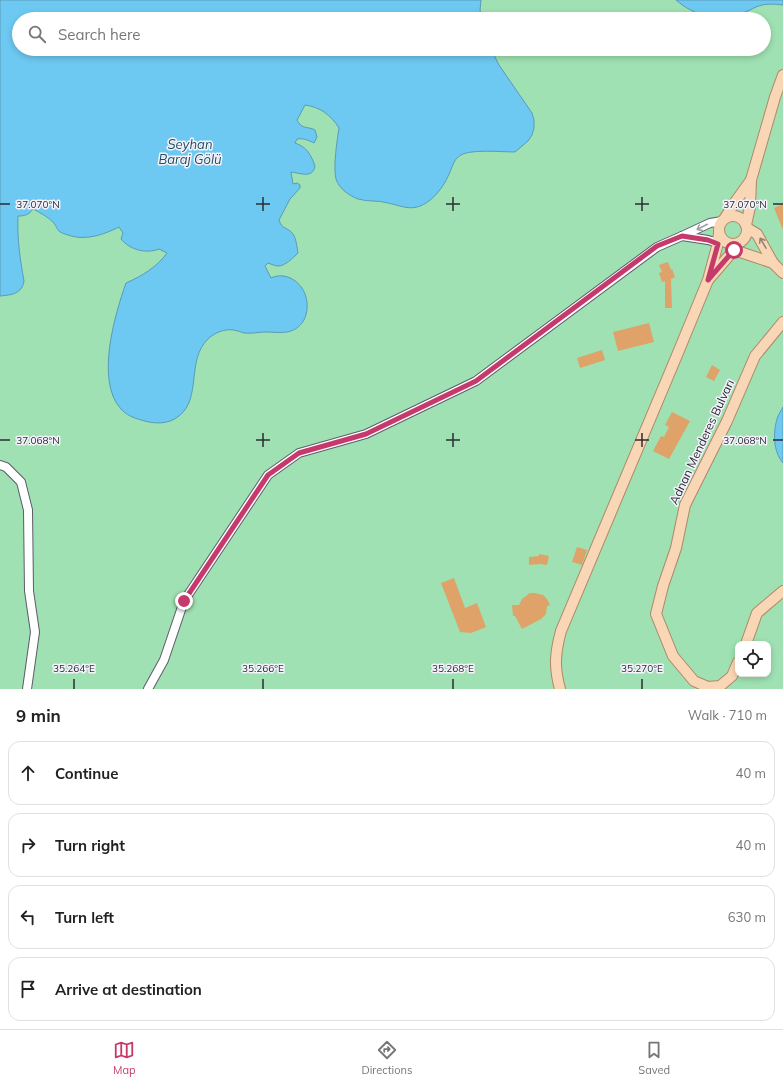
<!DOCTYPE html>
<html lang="en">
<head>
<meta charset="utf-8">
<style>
	body { margin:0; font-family:Mulish,sans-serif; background:#f2f2f2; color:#222 }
	.controls { position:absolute; right:12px; bottom:12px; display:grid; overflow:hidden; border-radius:8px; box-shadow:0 2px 6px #0003 }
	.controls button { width:36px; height:36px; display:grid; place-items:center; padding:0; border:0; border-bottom:1px solid #e0e0e0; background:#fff; color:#222; font:20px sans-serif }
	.stop { position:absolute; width:12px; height:12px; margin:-9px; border:3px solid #c63a6b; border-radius:50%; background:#fff }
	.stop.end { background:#c63a6b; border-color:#fff; box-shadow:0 1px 4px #0008 }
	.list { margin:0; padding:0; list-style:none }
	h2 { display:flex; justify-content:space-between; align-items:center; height:52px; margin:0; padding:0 16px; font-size:17px }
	h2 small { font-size:13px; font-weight:400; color:#767676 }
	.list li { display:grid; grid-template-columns:26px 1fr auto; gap:12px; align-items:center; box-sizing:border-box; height:64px; margin:0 8px 8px; padding:0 8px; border:1px solid #e0e0e0; border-radius:12px }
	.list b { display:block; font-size:15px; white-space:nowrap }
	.list em { font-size:13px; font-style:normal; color:#767676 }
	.icon { flex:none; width:22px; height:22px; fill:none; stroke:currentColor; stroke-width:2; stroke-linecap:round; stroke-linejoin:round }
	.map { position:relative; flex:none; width:783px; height:689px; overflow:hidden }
	.search { position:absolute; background:#fff; box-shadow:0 2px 6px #0003; left:12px; right:12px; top:12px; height:44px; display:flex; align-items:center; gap:10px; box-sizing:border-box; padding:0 14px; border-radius:22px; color:#767676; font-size:15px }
	.sheet { height:340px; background:#fff }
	nav { display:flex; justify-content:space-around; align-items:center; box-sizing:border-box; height:56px; border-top:1px solid #e0e0e0; background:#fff; font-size:11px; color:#767676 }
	nav a { display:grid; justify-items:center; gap:2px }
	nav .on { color:#c63a6b }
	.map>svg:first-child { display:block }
	.green { fill:#9fe1b2; fill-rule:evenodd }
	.water { fill:#6dc9f1; stroke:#5a9ab8 }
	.building { fill:#dfa268 }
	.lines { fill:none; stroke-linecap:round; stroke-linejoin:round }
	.minor-casing { stroke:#5d5b6c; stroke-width:10 }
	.major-casing { stroke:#af8867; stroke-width:12 }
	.minor { stroke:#fff; stroke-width:8 }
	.major { stroke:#f9d6b5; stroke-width:10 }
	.oneway { stroke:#a0a0a4 }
	.oneway2 { stroke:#938174 }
	.route { stroke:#c63a6b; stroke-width:5 }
	.ticks { fill:none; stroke:#2d2c34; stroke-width:1.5 }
	.labels { text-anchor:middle; stroke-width:3; stroke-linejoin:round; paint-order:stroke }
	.street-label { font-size:12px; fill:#2d2c34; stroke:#f4f3fc }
	.water-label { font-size:13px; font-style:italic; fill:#234c5d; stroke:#f4f3fc }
	.ticks-label { font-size:10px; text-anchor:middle; fill:#2d2c34; stroke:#f4f3fc; stroke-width:3; stroke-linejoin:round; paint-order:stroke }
</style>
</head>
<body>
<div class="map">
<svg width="783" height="689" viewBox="0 0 783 689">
	<rect width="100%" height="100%" fill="#e7e5f9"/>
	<!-- green -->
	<path class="green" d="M0 0H783V689H0ZM19 19H764V49H19ZM738 644H768V674H738Z"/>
	<!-- water -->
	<g class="water">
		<path d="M0 0H481L480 10 482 19H19V49H491L499 65 532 113 534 120V128L532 135 528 141 515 152C503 152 471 149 461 155 454 159 453 165 450 172 445 184 437 196 426 203 412 212 402 206 388 203 378 200 368 202 358 199 350 196 339 189 336 179 333 166 337 141 339 128 331 115 320 107 305 105L297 120C302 130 308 126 315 130L317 137 314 143C308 140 303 138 297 139L295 143C307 147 311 155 315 166 313 179 300 173 291 172L293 184 297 183 300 185V188L290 199 279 220C282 230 288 227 293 234 296 238 297 247 298 253 293 258 285 266 278 266 275 266 271 264 268 263L265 266 271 278C286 271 302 282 306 297 310 312 304 329 287 332 280 333 272 332 265 332 259 332 251 334 244 333 238 331 233 329 226 330 220 331 213 334 208 339 186 360 202 398 179 416 168 425 154 424 141 420 134 418 126 415 121 409 95 381 115 314 126 283 142 276 157 267 167 253L159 249C146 254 130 250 121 239L123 233 119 227C103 235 85 241 68 235 65 234 61 233 59 231 57 229 56 226 54 223 48 217 41 213 33 209 29 215 24 216 18 216 17 238 20 259 24 281 22 294 11 295 0 296Z"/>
		<path d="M676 0H783V5C774 4 765 3 756 7 751 9 747 12 742 13 719 22 694 16 676 0Z"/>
		<path d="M783 407V463C773 451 773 433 777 419 778 415 781 411 783 407Z"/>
	</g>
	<!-- building -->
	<g class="building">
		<polygon points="783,204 783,230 774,208"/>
		<polygon points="668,262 671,270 672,269 675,277 671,279 672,308 665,308 665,281 662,282 659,273 662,272 659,265"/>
		<polygon points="649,323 654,342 618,351 613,332"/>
		<polygon points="602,350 605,360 580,368 577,358"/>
		<polygon points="712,365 720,370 714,381 706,377"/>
		<polygon points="672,412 690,421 669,459 653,451 661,436 664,437 669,427 665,425"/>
		<polygon points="577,547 587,550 582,565 572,562"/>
		<polygon points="539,554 549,556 547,565 540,564 529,565 529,557 539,556"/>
		<polygon points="454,578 465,608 477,603 486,627 471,633 460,632 441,583"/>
		<polygon points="530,593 535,593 543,595 547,599 550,605 547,606 546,614 541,619 522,629 515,616 513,616 512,605 519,605 522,599"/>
	</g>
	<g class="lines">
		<defs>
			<g id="minor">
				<polyline points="682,236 708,240 718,243"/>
				<polyline points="0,465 6,467 21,482 28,510 29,591 35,632 27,689"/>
				<polyline points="148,689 164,660 184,601 268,475 299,453 366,434 476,381 657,247 682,236 710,223 722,221"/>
			</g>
			<g id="major">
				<circle cx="733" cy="230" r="14"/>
				<polyline points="725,218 733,205 751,180"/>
				<polyline points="746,225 750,207 751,180 775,97 783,75"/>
				<polyline points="747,228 757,234 773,263 783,273"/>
				<polyline points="734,250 773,263"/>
				<polyline points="709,279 734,250 738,243"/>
				<polyline points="746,644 757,613 783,591"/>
				<polyline points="738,662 732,676 720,686 708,687 694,681 673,656 656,614 663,586 676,548 685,505 727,421 755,356 783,322"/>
				<path d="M560 689C554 667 555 653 561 631L675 360 708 280 718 243 719 232"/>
			</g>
		</defs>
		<!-- minor casing -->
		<use href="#minor" class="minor-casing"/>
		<!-- major casing -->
		<use href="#major" class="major-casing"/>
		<!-- minor -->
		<use href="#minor" class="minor"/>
		<!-- major -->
		<use href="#major" class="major"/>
	</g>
	<!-- one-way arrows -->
	<defs><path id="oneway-shaft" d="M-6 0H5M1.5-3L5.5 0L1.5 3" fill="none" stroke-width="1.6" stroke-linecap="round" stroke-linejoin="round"/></defs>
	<use class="oneway" href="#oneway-shaft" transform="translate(702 227) rotate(153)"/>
	<use class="oneway2" href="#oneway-shaft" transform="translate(763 243) rotate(-120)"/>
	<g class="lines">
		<!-- route -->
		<polyline class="route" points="184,601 268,475 299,453 366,434 476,381 657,246 682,236 708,240 718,244 708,280 734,250"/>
	</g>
	<!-- ticks -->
	<path class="ticks" d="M263 197V211M453 197V211M642 197V211M0 204H10M256 204H270M446 204H460M635 204H649M773 204H783M263 433V447M453 433V447M642 433V447M0 440H10M256 440H270M446 440H460M635 440H649M773 440H783M74 679V689M263 679V689M453 679V689M642 679V689"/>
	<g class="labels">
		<!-- street labels -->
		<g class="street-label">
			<text transform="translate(702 442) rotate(-65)" y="4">Adnan Menderes Bulvarı</text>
		</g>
		<!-- water labels -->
		<g class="water-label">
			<text x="190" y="149">Seyhan<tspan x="190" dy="15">Baraj Gölü</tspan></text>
		</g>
	</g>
	<g class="ticks-label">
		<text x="38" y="208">37.070°N</text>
		<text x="745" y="208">37.070°N</text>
		<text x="38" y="444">37.068°N</text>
		<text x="745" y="444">37.068°N</text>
		<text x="74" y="672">35.264°E</text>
		<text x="263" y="672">35.266°E</text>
		<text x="453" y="672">35.268°E</text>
		<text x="642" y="672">35.270°E</text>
	</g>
</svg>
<div class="controls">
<button><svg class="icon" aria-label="locate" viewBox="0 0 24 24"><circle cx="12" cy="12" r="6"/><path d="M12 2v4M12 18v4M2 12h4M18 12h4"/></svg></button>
</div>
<div class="stop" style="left:734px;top:250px"></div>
<div class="stop end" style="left:184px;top:601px"></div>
<div class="search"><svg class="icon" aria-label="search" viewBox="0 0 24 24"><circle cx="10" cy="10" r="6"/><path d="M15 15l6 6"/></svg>Search here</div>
</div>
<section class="sheet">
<h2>9 min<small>Walk · 710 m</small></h2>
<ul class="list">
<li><svg class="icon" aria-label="ahead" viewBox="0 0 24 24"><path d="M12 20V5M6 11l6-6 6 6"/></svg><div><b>Continue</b></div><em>40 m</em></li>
<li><svg class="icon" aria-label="right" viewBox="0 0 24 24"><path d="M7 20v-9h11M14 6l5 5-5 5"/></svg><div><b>Turn right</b></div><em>40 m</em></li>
<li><svg class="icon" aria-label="left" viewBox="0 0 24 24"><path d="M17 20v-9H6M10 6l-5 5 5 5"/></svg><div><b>Turn left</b></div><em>630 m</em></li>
<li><svg class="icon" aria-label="arrive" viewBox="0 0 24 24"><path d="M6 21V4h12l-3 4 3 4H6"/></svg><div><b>Arrive at destination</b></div></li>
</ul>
</section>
<nav>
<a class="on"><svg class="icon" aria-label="map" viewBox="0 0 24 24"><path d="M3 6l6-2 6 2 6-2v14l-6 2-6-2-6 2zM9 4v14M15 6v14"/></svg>Map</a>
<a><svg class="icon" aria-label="directions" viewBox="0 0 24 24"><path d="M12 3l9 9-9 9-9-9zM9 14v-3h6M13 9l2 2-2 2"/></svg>Directions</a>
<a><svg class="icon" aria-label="saved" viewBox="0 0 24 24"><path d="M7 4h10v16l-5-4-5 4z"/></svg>Saved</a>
</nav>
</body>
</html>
